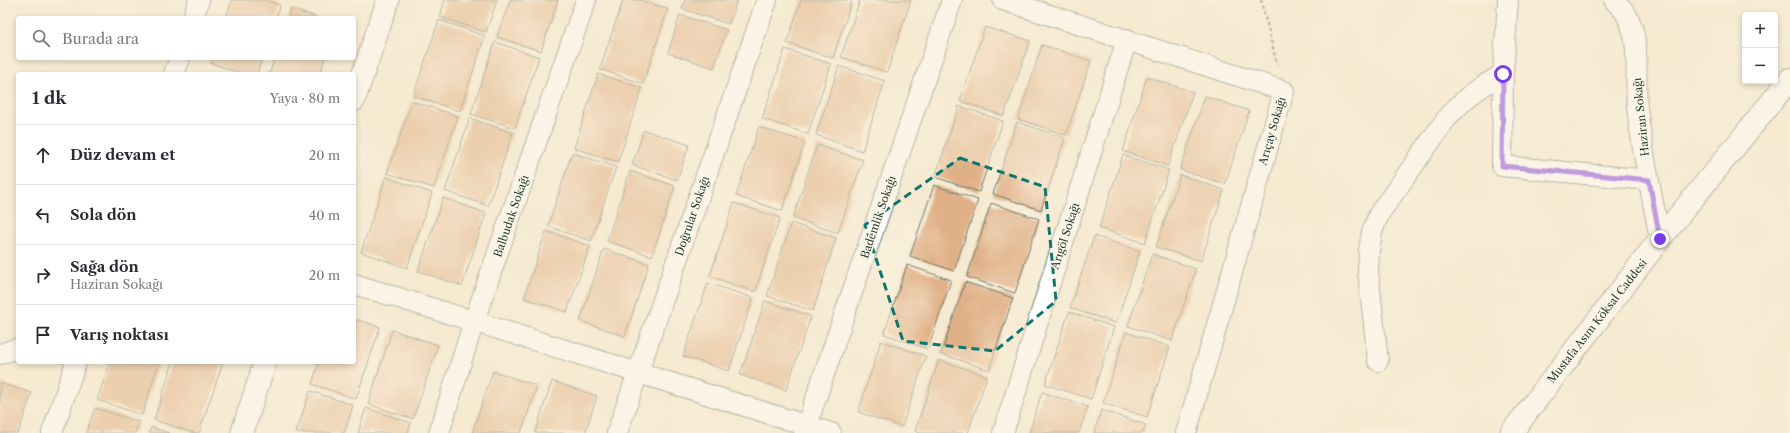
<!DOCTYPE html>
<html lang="tr">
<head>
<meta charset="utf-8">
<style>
	body { margin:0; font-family:"Libre Caslon Text",serif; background:#f7f7f7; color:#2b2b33 }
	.controls { position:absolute; right:12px; top:12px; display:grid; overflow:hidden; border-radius:4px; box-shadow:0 2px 6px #0003 }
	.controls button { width:36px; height:36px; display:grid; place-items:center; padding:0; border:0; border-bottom:1px solid #e1e1e2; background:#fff; color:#2b2b33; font:20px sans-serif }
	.stop { position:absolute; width:12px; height:12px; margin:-9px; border:3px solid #7c3aed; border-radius:50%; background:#fff }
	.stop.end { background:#7c3aed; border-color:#fff; box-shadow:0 1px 4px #0008 }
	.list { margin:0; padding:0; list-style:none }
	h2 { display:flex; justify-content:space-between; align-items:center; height:52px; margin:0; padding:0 16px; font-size:17px }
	h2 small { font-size:13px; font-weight:400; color:#7c7c81 }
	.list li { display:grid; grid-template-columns:26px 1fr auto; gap:12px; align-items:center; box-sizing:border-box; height:60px; padding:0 16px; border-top:1px solid #e1e1e2 }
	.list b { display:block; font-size:15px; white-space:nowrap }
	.list p { margin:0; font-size:13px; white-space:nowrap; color:#7c7c81 }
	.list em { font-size:13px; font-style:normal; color:#7c7c81 }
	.icon { flex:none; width:22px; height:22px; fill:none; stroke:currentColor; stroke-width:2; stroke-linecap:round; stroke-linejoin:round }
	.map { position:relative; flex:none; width:1790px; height:433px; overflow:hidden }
	.search { position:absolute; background:#fff; box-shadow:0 2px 6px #0003; left:16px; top:16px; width:340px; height:44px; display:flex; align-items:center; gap:10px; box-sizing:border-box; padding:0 14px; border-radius:4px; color:#7c7c81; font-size:15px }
	.panel { position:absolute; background:#fff; box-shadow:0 2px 6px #0003; left:16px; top:72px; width:340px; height:292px; border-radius:4px }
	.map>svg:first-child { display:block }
	.building { fill:#e0b086 }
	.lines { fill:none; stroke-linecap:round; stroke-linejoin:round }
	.minor-casing { stroke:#6a7a6b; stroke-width:22 }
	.tertiary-casing { stroke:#6a7a6b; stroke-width:24 }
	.path { stroke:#6a7a6b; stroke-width:2.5; stroke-dasharray:3 3; stroke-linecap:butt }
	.minor { stroke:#fff; stroke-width:20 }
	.tertiary { stroke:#fff; stroke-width:22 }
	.route { stroke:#7c3aed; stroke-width:5 }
	.marked { fill:none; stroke:#0f766e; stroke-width:3; stroke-dasharray:8 5; stroke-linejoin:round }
	.labels { text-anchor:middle; stroke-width:3.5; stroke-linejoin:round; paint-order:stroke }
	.street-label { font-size:11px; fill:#1f3d34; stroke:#fcf5e5 }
</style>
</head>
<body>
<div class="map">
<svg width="1790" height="433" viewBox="0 0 1790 433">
	<rect width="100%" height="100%" fill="#fcf5e5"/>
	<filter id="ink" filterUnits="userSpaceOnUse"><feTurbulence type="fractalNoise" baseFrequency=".025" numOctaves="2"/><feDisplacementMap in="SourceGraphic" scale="8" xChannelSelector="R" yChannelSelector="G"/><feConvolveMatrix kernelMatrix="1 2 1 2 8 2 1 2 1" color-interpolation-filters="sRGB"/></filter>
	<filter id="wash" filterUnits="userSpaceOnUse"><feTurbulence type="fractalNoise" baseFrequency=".012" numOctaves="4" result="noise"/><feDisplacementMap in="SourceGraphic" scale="16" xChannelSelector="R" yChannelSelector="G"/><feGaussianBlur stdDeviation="0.9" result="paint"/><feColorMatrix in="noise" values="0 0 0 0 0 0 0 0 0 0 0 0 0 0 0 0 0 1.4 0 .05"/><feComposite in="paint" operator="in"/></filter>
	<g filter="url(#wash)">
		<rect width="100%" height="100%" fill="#f5ead1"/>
		<g id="blocks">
			<!-- building -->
			<g class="building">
				<polygon points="232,0 266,0 280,5 276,18 226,18"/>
				<polygon points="445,0 497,0 486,32 440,17"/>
				<polygon points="510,0 558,0 541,51 497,37"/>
				<polygon points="623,0 640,0 668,9 643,84 600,69"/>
				<polygon points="685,0 737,0 729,24 682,9"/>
				<polygon points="801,0 852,0 833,58 787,43"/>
				<polygon points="860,0 911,0 887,72 841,57"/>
				<polygon points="291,9 318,18 288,18"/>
				<polygon points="680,15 727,30 714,68 668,53"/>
				<polygon points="439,20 485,36 460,111 413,96"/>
				<polygon points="985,27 1030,41 1004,116 960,101"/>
				<polygon points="495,42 539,57 515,128 471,114"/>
				<polygon points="1042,45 1091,61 1066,135 1018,119"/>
				<polygon points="785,49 831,64 808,134 762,119"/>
				<polygon points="212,58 262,58 257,74 243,74 211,63"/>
				<polygon points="275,58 325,58 320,74 269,74"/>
				<polygon points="839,66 885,81 862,151 816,135"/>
				<polygon points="598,74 642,88 618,162 574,148"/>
				<polygon points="1147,77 1193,92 1168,166 1123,151"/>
				<polygon points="1205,96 1249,111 1225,184 1180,170"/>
				<polygon points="412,101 458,116 434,188 387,173"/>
				<polygon points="959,106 1003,121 979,192 935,177"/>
				<polygon points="470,118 513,133 488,206 445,191"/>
				<polygon points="1017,122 1065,138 1041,210 993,194"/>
				<polygon points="759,127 805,142 782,211 736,196"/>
				<polygon points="644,130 689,145 677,180 632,165"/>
				<polygon points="817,145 863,160 838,233 793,218"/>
				<polygon points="572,153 616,167 591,241 548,226"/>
				<polygon points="1123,155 1169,170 1145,243 1099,228"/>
				<polygon points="630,171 675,186 652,256 607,241"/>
				<polygon points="1180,175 1224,190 1201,261 1156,247"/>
				<polygon points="386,177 432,193 407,268 361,252"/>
				<polygon points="934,185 978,200 954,271 910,256"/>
				<polygon points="443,198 486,213 462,286 418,271"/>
				<polygon points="734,203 780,218 755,292 710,276"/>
				<polygon points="991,203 1039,219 1015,293 967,277"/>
				<polygon points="791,223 836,238 813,311 767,296"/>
				<polygon points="546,231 590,246 567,312 524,298"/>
				<polygon points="1094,236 1140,251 1116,323 1070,308"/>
				<polygon points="604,249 649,264 625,336 580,321"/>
				<polygon points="1152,254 1196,269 1172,341 1128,326"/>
				<polygon points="907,265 951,280 928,349 884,334"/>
				<polygon points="965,282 1013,298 989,370 941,354"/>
				<polygon points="708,283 753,298 729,371 683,356"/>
				<polygon points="765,301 811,316 786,390 740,375"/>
				<polygon points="1069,312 1114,327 1091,399 1045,384"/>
				<polygon points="354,319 380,327 356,399 312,384 319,362 354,362"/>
				<polygon points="392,330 438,345 413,419 368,404"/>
				<polygon points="1126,332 1170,347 1147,417 1103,403"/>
				<polygon points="881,341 926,356 902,427 858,412"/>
				<polygon points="939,360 987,376 968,433 920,433 915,431"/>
				<polygon points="110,362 159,362 142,415 97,400"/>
				<polygon points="173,362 223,362 199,433 194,433 154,420"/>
				<polygon points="493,371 537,386 521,433 472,433"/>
				<polygon points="552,381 597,396 585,433 535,433"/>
				<polygon points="0,383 32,393 18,433 0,433"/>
				<polygon points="310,391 353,405 344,433 296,433"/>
				<polygon points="1042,392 1088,407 1079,433 1029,433"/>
				<polygon points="95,408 139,422 135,433 86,433"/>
				<polygon points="366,408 411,423 408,433 358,433"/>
				<polygon points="1101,410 1146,425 1143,433 1094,433"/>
				<polygon points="151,427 169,433 149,433"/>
			</g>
		</g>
	</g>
	<g filter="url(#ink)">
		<use href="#blocks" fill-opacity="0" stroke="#6a7a6b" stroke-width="1"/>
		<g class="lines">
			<defs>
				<g id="minor">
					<polyline points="1003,0 1284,91 1186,433"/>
					<path d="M1614 0C1620 6 1627 13 1630 22 1640 45 1635 82 1637 107 1642 151 1652 196 1660 239"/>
					<polyline points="193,18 199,0"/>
					<polyline points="174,74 180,58"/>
					<polyline points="1503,74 1502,166 1649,180"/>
					<polyline points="354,284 831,433"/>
					<polyline points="0,354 18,348"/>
					<polyline points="1378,361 1368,271 1369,250 1372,232 1379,214 1449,115 1469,96 1486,84 1503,74 1508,0"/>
					<polyline points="52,433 76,362"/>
					<polyline points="439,433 474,321 586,0"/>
					<polyline points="617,433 767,0"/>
					<polyline points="804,433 952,0"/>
					<polyline points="1003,433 1127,39"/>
				</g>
				<g id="tertiary">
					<polyline points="354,100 388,0"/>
					<polyline points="242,433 265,362"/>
					<polyline points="1511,433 1660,239 1790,79"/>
				</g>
			</defs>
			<!-- minor casing -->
			<use href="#minor" class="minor-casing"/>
			<!-- tertiary casing -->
			<use href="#tertiary" class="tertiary-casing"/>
			<!-- path -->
			<polyline class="path" points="1261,0 1277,65"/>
			<!-- minor -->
			<use href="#minor" class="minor"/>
			<!-- tertiary -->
			<use href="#tertiary" class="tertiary"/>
		</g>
	</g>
	<g class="lines" filter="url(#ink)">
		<!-- route -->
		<polyline class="route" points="1503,74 1502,166 1649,180 1660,239"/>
	</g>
	<!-- marked area -->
	<path d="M0 0H1790V433H0ZM960 158 1045 187 1056 301 995 351 903 341 865 225Z" fill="#f5ead1" fill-opacity=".55" fill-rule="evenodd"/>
	<path class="marked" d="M960 158 1045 187 1056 301 995 351 903 341 865 225Z"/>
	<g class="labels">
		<!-- street labels -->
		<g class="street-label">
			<text transform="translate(1641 117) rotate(-96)" y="4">Haziran Sokağı</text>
			<text transform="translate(1272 131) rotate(-74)" y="4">Arıçay Sokağı</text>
			<text transform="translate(511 216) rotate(-71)" y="4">Balbudak Sokağı</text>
			<text transform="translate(692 216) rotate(-71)" y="4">Doğrular Sokağı</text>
			<text transform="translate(878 217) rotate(-71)" y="4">Bademlik Sokağı</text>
			<text transform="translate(1065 236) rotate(-72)" y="4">Arıgöl Sokağı</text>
			<text transform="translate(1597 321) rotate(-52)" y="4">Mustafa Asım Köksal Caddesi</text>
		</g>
	</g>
</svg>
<div class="controls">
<button>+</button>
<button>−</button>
</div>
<div class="stop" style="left:1503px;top:74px"></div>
<div class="stop end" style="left:1660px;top:239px"></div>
<div class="search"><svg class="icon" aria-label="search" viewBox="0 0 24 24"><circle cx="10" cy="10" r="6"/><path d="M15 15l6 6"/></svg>Burada ara</div>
<section class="panel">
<h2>1 dk<small>Yaya · 80 m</small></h2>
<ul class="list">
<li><svg class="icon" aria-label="ahead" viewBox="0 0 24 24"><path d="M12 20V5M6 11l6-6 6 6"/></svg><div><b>Düz devam et</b></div><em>20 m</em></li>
<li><svg class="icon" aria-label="left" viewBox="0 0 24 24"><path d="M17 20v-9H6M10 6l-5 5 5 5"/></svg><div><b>Sola dön</b></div><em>40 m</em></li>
<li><svg class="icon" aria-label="right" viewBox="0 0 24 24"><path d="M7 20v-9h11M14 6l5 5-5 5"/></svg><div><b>Sağa dön</b><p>Haziran Sokağı</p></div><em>20 m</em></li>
<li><svg class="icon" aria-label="arrive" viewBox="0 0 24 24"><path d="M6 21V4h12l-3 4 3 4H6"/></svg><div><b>Varış noktası</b></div></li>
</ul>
</section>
</div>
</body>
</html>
